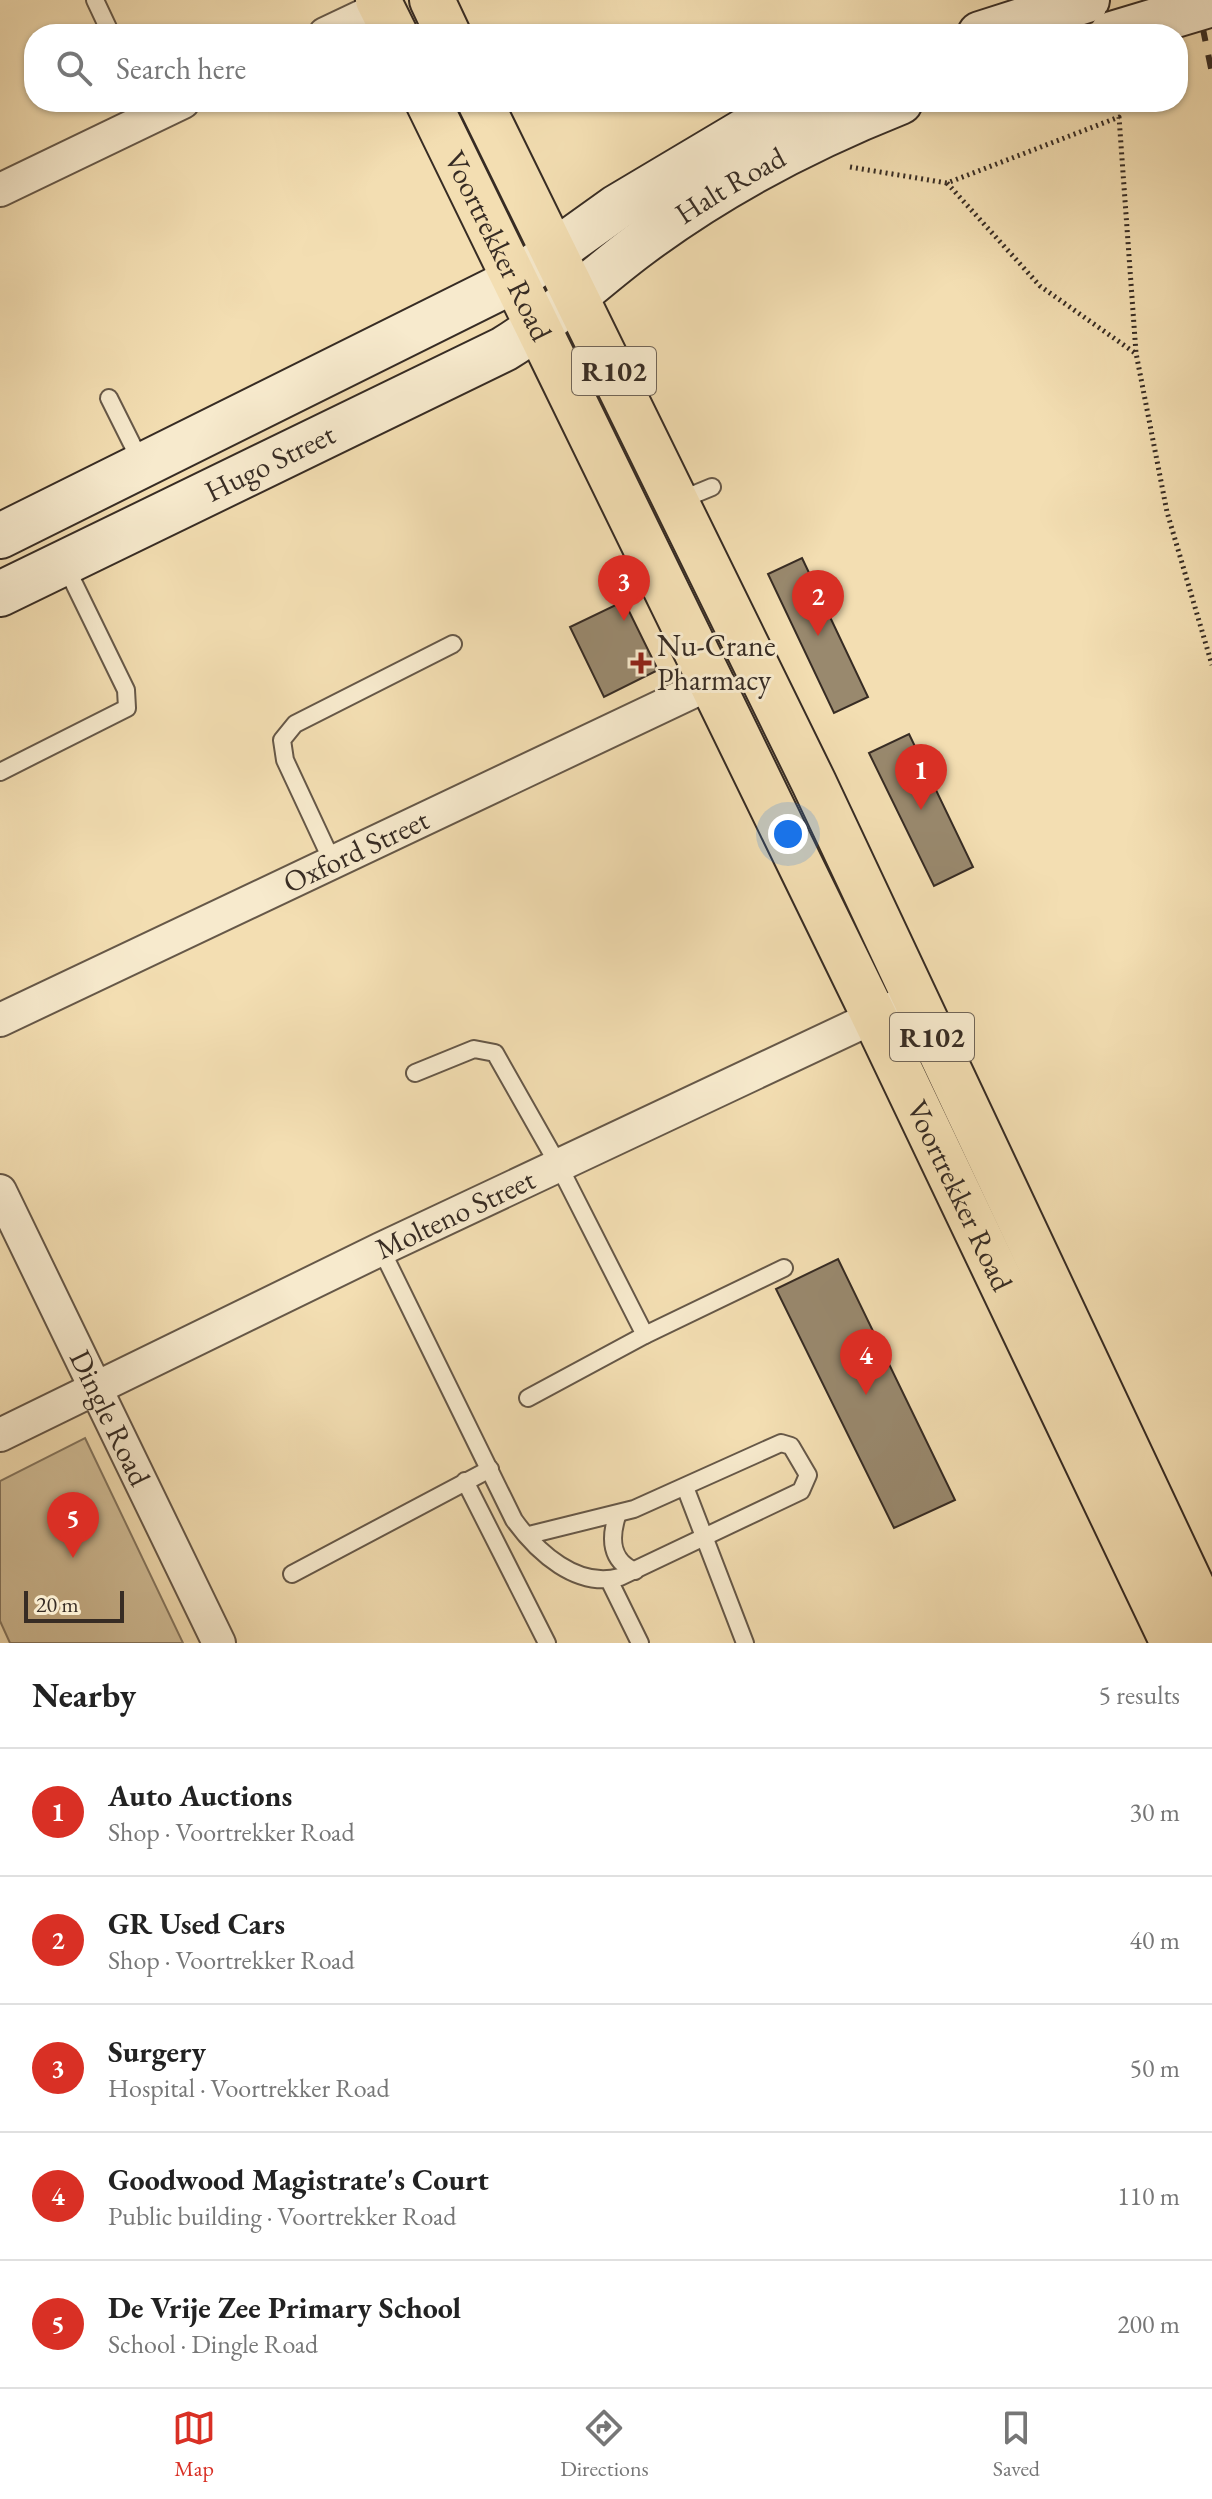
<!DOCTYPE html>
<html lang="en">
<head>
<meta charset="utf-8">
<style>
	body { margin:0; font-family:"EB Garamond",serif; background:#f6f6f6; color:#222 }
	.scale { position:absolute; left:24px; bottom:20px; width:100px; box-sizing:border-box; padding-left:8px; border:4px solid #372c24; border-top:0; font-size:22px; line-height:28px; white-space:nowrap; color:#372c24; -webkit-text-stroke:6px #f7eacd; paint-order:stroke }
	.you { position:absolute; left:788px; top:834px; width:28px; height:28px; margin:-20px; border:6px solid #fff; border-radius:50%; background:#1a73e8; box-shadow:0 0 0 12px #1a73e833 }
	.badge { display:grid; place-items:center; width:52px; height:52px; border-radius:50%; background:#d93025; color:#fff; font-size:26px; font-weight:700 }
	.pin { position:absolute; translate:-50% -66px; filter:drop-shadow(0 2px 4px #0008) }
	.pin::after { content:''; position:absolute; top:42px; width:28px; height:24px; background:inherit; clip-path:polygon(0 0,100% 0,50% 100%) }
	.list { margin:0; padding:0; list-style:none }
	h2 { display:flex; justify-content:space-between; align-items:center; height:104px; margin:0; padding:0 32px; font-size:34px }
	h2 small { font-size:26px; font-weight:400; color:#767676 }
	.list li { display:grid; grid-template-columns:52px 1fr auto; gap:24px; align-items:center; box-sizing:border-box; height:128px; padding:0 32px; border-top:2px solid #e0e0e0 }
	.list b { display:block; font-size:30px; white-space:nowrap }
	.list p { margin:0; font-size:26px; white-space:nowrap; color:#767676 }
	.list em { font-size:26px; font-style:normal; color:#767676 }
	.icon { flex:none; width:44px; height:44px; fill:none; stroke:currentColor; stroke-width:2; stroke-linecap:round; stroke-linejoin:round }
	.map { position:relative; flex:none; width:1212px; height:1643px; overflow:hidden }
	.search { position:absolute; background:#fff; box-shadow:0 2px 6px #0004; left:24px; right:24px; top:24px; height:88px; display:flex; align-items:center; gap:20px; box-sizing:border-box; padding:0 28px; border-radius:32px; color:#767676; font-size:30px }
	.sheet { height:744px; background:#fff }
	nav { display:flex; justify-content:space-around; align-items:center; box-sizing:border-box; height:112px; border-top:2px solid #e0e0e0; background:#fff; font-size:22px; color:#767676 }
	nav a { display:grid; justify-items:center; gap:4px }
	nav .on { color:#d93025 }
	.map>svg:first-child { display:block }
	.green { fill:#d3c09a; stroke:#85765f; stroke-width:2 }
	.building { fill:#99896e; stroke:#372c24; stroke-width:2 }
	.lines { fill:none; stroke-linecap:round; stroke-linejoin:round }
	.lane-casing { stroke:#665848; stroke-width:20 }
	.street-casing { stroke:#665848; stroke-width:36 }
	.secondary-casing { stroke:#372c24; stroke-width:48 }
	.primary-casing { stroke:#372c24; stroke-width:48 }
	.path { stroke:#372c24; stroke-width:5; stroke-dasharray:2 4; stroke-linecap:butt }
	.lane { stroke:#f7eacd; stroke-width:16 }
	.street { stroke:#f7eacd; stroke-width:32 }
	.secondary { stroke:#f7eacd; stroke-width:44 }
	.primary { stroke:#f3deb2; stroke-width:44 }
	.rail { stroke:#372c24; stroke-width:6; stroke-dasharray:14 14; stroke-linecap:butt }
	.secondary-bridge-casing { stroke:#372c24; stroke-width:48; stroke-linecap:butt }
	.secondary-bridge { stroke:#f7eacd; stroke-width:44 }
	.poi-dot { fill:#8f2418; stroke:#f7eacd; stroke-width:3 }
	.labels { text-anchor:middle; stroke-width:6; stroke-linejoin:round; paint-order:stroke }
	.shield { fill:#f7eacd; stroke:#716557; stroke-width:2 }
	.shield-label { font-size:28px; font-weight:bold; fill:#372c24 }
	.street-label { font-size:30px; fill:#372c24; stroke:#f7eacd }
	.poi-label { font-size:30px; fill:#372c24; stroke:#f7eacd; text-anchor:start }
</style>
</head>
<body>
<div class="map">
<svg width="1212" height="1643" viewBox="0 0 1212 1643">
	<rect width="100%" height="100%" fill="#f3deb2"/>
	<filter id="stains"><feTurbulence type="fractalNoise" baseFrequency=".0025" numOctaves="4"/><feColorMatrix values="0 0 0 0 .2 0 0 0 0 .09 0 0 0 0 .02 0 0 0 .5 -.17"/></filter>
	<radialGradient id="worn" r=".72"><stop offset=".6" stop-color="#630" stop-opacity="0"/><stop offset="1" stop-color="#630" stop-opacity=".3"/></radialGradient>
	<!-- green -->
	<polygon class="green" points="85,1438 183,1643 10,1643 0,1621 0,1481"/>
	<!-- building -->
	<g class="building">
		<polygon points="802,558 868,697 834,713 768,574"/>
		<polygon points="624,601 658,670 604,697 570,627"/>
		<polygon points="909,734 973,867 934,886 869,753"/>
		<polygon points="838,1259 955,1500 894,1528 776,1289"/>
	</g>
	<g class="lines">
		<defs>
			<g id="lane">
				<polyline points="95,0 111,34"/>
				<polyline points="109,398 142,464"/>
				<polyline points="678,501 712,487"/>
				<polyline points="0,772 127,708 126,690 65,565"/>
				<polyline points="333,863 285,760 282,740 295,724 453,644"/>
				<polyline points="415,1073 474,1049 495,1053 559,1166 645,1335 528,1398"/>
				<path d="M381 1249 514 1520C537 1552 577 1589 620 1577L801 1491 808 1475 791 1446 781 1443 634 1509 529 1535"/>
				<polyline points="645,1335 784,1268"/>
				<polyline points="465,1481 547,1643"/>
				<polyline points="685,1487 745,1643"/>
				<path d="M617 1516C610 1538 610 1561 635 1571"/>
				<polyline points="292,1574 490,1469"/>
				<polyline points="609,1580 640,1643"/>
			</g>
			<g id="street">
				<polyline points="325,34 382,7"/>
				<polyline points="0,190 183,102"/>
				<path id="s1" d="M0 1020 713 682"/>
				<path id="s2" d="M0 1191 219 1643"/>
				<path id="s3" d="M0 1435 381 1249 893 1008"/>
			</g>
			<g id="secondary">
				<polyline points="980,34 1087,0"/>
				<polyline points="0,536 515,280 617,207 743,132 803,102"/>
				<path id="s4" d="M0 594 504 349C553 319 593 279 639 245 719 185 807 139 900 102"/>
			</g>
			<g id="primary">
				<polyline points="378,0 395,34"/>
				<polyline points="432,0 448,34"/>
				<path id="s5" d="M428 102 875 1018 1173 1643"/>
				<polyline points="480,102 814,783 1212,1629"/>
			</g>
		</defs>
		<!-- lane casing -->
		<use href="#lane" class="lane-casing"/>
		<!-- street casing -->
		<use href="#street" class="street-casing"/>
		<!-- secondary casing -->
		<use href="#secondary" class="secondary-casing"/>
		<!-- primary casing -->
		<use href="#primary" class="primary-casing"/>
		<!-- path -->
		<g class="path">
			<polyline points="850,167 947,183 1119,117 1136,353 1167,512 1212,665"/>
			<polyline points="947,183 1040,286 1135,353"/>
		</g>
		<!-- lane -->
		<use href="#lane" class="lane"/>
		<!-- street -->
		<use href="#street" class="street"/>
		<!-- secondary -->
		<use href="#secondary" class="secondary"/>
		<!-- primary -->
		<use href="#primary" class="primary"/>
		<!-- rail -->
		<polyline class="rail" points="1197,0 1212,73"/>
		<defs>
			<polyline id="secondary-bridge" points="1112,34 1212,4"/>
		</defs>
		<!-- secondary-bridge casing -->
		<use href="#secondary-bridge" class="secondary-bridge-casing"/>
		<!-- secondary-bridge -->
		<use href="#secondary-bridge" class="secondary-bridge"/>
	</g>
	<!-- markers -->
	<path class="poi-dot" d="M637 651h8v8h8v8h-8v8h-8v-8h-8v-8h8z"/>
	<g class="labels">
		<!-- shield labels -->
		<g class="shield">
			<rect x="572" y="347" width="84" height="48" rx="6"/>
			<rect x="890" y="1013" width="84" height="48" rx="6"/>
		</g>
		<g class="shield-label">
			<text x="614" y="381">R102</text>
			<text x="932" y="1047">R102</text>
		</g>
		<!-- street labels -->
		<g class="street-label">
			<text dy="10" stroke="none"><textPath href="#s4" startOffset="840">Halt Road</textPath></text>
			<text dy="10" stroke="none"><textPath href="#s5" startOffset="160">Voortrekker Road</textPath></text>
			<text dy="10" stroke="none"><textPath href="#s4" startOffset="300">Hugo Street</textPath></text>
			<text dy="10" stroke="none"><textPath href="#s1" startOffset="394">Oxford Street</textPath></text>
			<text dy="10" stroke="none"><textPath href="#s5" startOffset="1216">Voortrekker Road</textPath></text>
			<text dy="10" stroke="none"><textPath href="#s3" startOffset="506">Molteno Street</textPath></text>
			<text dy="10" stroke="none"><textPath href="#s2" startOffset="252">Dingle Road</textPath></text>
		</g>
		<!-- poi labels -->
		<g class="poi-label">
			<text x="657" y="656">Nu-Crane<tspan x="657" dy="34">Pharmacy</tspan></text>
		</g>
	</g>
	<rect width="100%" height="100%" filter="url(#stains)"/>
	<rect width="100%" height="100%" fill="url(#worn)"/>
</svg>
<div class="scale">20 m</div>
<div class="you"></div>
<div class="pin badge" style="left:921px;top:810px">1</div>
<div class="pin badge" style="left:818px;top:636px">2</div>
<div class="pin badge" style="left:624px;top:621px">3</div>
<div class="pin badge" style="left:866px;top:1395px">4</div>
<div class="pin badge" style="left:73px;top:1558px">5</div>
<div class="search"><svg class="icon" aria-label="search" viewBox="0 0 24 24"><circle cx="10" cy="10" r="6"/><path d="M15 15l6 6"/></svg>Search here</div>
</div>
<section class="sheet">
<h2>Nearby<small>5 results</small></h2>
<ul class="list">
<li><span class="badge">1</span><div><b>Auto Auctions</b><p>Shop · Voortrekker Road</p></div><em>30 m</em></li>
<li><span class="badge">2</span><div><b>GR Used Cars</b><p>Shop · Voortrekker Road</p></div><em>40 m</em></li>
<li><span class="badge">3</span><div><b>Surgery</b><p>Hospital · Voortrekker Road</p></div><em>50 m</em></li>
<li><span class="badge">4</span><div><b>Goodwood Magistrate's Court</b><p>Public building · Voortrekker Road</p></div><em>110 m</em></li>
<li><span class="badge">5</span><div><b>De Vrije Zee Primary School</b><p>School · Dingle Road</p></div><em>200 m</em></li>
</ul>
</section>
<nav>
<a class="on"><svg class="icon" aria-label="map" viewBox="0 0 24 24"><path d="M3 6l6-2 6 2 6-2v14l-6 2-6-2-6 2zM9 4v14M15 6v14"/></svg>Map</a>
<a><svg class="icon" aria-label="directions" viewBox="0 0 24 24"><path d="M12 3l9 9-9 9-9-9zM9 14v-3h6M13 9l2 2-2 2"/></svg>Directions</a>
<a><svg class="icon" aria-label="saved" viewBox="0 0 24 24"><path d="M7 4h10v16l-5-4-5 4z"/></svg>Saved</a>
</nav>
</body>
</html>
